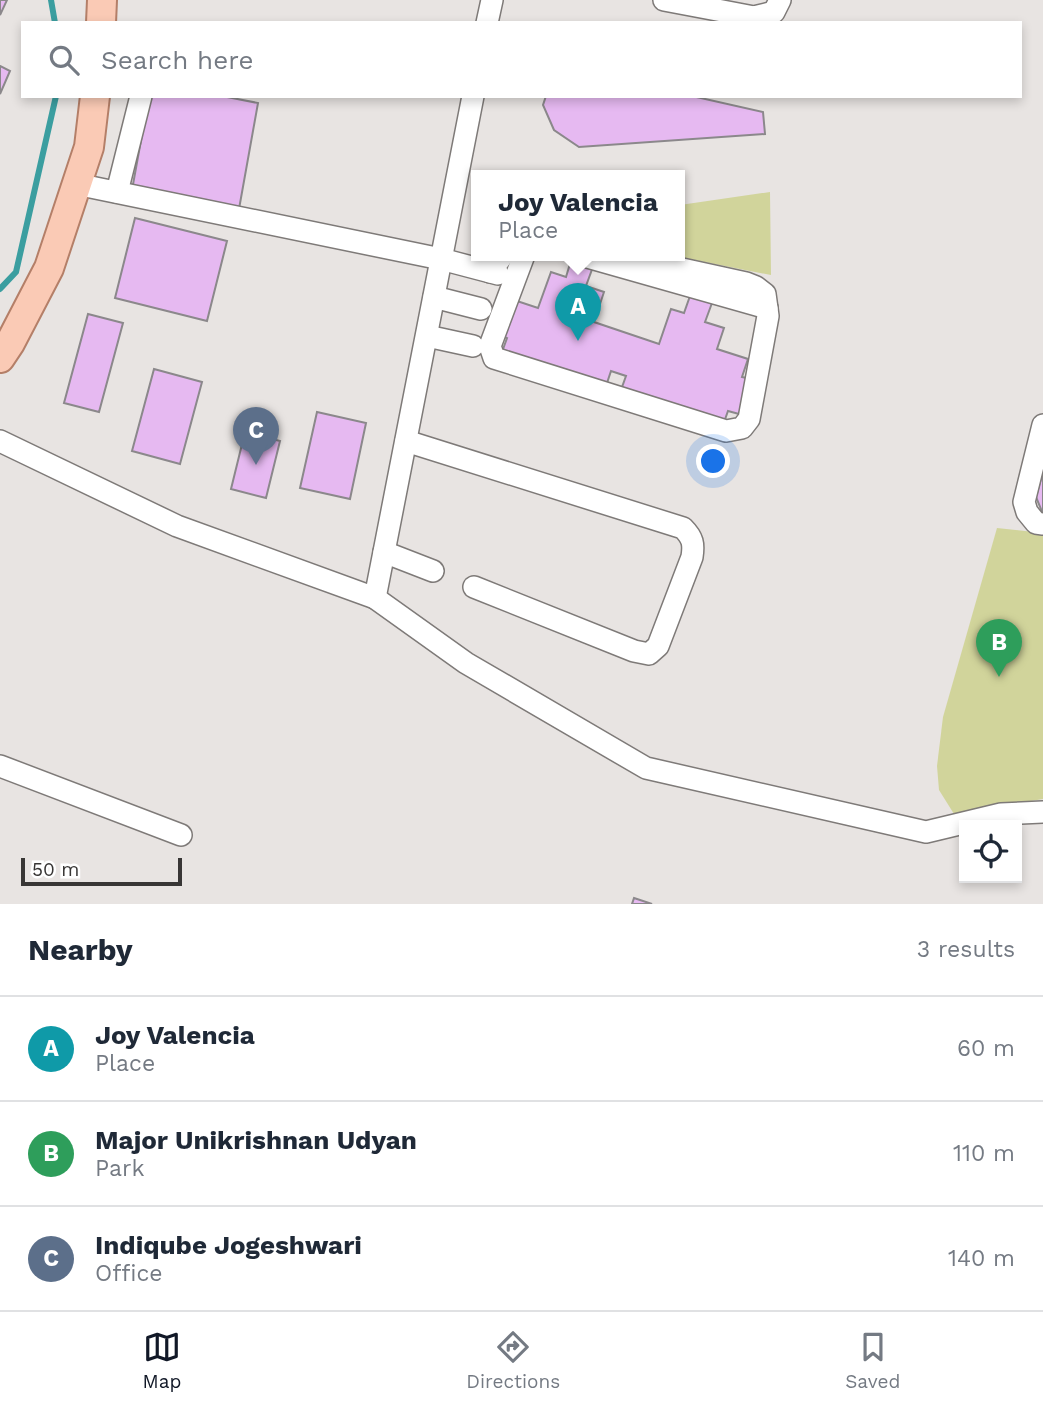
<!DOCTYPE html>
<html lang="en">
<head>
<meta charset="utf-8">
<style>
	body { margin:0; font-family:"Work Sans",sans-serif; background:#f2f2f3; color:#1f2937 }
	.controls { position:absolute; right:21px; bottom:21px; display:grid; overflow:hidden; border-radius:0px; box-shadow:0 4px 10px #0003 }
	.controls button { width:63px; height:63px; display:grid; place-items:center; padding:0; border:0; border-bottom:2px solid #e0e1e3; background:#fff; color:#1f2937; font:35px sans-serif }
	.scale { position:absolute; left:21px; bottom:18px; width:161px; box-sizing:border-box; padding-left:7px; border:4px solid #383635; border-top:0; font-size:19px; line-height:24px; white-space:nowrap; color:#383635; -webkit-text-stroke:5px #fff; paint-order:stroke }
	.you { position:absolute; left:714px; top:462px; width:24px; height:24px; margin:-18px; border:5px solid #fff; border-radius:50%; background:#1a73e8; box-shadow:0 0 0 10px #1a73e833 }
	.badge { display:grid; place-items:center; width:46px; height:46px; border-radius:50%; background:#111827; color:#fff; font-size:23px; font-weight:700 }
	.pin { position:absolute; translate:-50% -58px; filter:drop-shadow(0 2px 4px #0008) }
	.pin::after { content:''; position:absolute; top:37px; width:24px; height:21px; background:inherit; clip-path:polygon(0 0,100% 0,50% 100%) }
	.popup { position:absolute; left:471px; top:170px; width:214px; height:91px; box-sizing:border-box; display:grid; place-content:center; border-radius:0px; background:#fff; filter:drop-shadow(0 2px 5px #0005); font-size:23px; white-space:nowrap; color:#747a83 }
	.popup b { font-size:26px; color:#1f2937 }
	.popup::after { content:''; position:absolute; left:50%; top:100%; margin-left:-14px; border:14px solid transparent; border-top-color:#fff }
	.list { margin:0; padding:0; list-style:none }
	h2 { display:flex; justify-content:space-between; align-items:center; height:91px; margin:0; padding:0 28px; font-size:30px }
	h2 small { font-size:23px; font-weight:400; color:#747a83 }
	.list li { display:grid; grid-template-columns:46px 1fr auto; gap:21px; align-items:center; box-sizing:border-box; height:105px; padding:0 28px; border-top:2px solid #e0e1e3 }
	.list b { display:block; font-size:26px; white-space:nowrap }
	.list p { margin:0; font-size:23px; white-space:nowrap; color:#747a83 }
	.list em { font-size:23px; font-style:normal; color:#747a83 }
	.icon { flex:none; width:38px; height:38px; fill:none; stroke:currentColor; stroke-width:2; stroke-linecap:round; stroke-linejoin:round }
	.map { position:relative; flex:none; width:1043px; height:904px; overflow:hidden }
	.search { position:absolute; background:#fff; box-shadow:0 4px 10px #0003; left:21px; right:21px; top:21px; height:77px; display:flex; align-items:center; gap:18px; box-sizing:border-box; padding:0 24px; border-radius:0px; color:#747a83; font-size:26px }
	.sheet { height:406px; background:#fff }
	nav { display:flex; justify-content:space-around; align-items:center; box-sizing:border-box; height:98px; border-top:2px solid #e0e1e3; background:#fff; font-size:19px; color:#747a83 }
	nav a { display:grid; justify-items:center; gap:4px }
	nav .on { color:#111827 }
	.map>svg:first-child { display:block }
	.green { fill:#d1d49b }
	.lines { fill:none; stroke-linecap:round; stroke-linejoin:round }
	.stream { stroke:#3b9ea0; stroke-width:6 }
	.building { fill:#e6b9f1; stroke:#8b888b; stroke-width:2 }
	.minor-casing { stroke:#7e7a78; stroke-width:24 }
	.major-casing { stroke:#b47f68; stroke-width:32 }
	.minor { stroke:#fff; stroke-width:21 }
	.major { stroke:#facab5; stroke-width:28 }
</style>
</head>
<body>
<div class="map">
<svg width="1043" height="904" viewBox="0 0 1043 904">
	<rect width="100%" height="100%" fill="#e8e4e2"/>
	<!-- green -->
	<g class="green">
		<polygon points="770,192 771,275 669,255 680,255 680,205"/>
		<polygon points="997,528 1043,533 1043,799 954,814 939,790 937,766 943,717"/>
	</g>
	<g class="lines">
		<!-- stream -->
		<g class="stream">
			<polyline points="51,0 55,23"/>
			<polyline points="0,289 16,272 56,96"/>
		</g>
	</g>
	<!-- building -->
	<g class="building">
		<polygon points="0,0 7,0 0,15"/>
		<polygon points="0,66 10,71 0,94"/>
		<polygon points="149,96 222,96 258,103 239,209 132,190"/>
		<polygon points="546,96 692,96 763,112 765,134 579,147 554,130 543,105"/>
		<polygon points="135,218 227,241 207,321 115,298"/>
		<polygon points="572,257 594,264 586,286 604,292 594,322 659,344 671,309 684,313 690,296 712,303 705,322 724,328 717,349 748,359 742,377 751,379 739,414 728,411 723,425 621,390 626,376 611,371 606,386 502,352 507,338 499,335 511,299 538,308 551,272 566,277"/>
		<polygon points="88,314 123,323 99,412 64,403"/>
		<polygon points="154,369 202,382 180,464 132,451"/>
		<polygon points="317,412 366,423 350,499 300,488"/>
		<polygon points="245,432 280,441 266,498 231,489"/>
		<polygon points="1043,471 1043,514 1036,497"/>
		<polygon points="634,898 652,904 632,904"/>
	</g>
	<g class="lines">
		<defs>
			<g id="minor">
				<polyline points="664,0 754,17 774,12 780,0"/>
				<polyline points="487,23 492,0"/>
				<polyline points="76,184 441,259 498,274"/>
				<polyline points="117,192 141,96"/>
				<polyline points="524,255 490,346 494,358 726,431 742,428 749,419 768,316 765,294 756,287 746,283 618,255"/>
				<polyline points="580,255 767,308"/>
				<polyline points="490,272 503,255"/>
				<polyline points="434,297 481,309"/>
				<polyline points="427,336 473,346"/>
				<polyline points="1043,425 1024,502 1027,512 1036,523 1043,524"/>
				<polyline points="0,441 177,526 375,598 466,663 646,768 926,832 1001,814 1043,812"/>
				<path d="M406 441 683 528C693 538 694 544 692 557L658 646 649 654 634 651 474 587"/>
				<polyline points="384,552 433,571"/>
				<polyline points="375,598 473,96"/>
				<polyline points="0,766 181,835"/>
			</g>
			<g id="major">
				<polyline points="101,23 102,0"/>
				<polyline points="0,358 10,343 49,268 89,147 95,96"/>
			</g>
		</defs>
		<!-- minor casing -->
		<use href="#minor" class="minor-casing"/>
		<!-- major casing -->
		<use href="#major" class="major-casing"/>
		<!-- minor -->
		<use href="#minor" class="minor"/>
		<!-- major -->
		<use href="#major" class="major"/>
	</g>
</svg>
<div class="controls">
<button><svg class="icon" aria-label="locate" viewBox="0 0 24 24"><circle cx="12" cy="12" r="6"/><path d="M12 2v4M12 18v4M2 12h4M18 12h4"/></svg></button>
</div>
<div class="scale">50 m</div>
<div class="you"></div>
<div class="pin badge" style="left:578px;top:341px;background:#0f9aa8">A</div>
<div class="popup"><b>Joy Valencia</b>Place</div>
<div class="pin badge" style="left:999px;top:677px;background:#2e9e5b">B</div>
<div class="pin badge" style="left:256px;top:465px;background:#5c6f8a">C</div>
<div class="search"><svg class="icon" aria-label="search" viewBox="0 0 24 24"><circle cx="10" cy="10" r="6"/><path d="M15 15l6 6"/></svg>Search here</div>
</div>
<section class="sheet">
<h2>Nearby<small>3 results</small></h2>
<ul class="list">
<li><span class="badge" style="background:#0f9aa8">A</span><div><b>Joy Valencia</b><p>Place</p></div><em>60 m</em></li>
<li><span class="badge" style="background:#2e9e5b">B</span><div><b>Major Unikrishnan Udyan</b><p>Park</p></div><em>110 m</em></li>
<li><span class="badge" style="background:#5c6f8a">C</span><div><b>Indiqube Jogeshwari</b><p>Office</p></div><em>140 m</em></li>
</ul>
</section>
<nav>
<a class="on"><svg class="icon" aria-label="map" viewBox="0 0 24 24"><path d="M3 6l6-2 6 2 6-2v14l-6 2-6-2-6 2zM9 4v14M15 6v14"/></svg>Map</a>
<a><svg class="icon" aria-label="directions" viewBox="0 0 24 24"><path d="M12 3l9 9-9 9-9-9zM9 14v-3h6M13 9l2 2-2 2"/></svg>Directions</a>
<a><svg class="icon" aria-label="saved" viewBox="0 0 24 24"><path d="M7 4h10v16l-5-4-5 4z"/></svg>Saved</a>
</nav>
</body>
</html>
